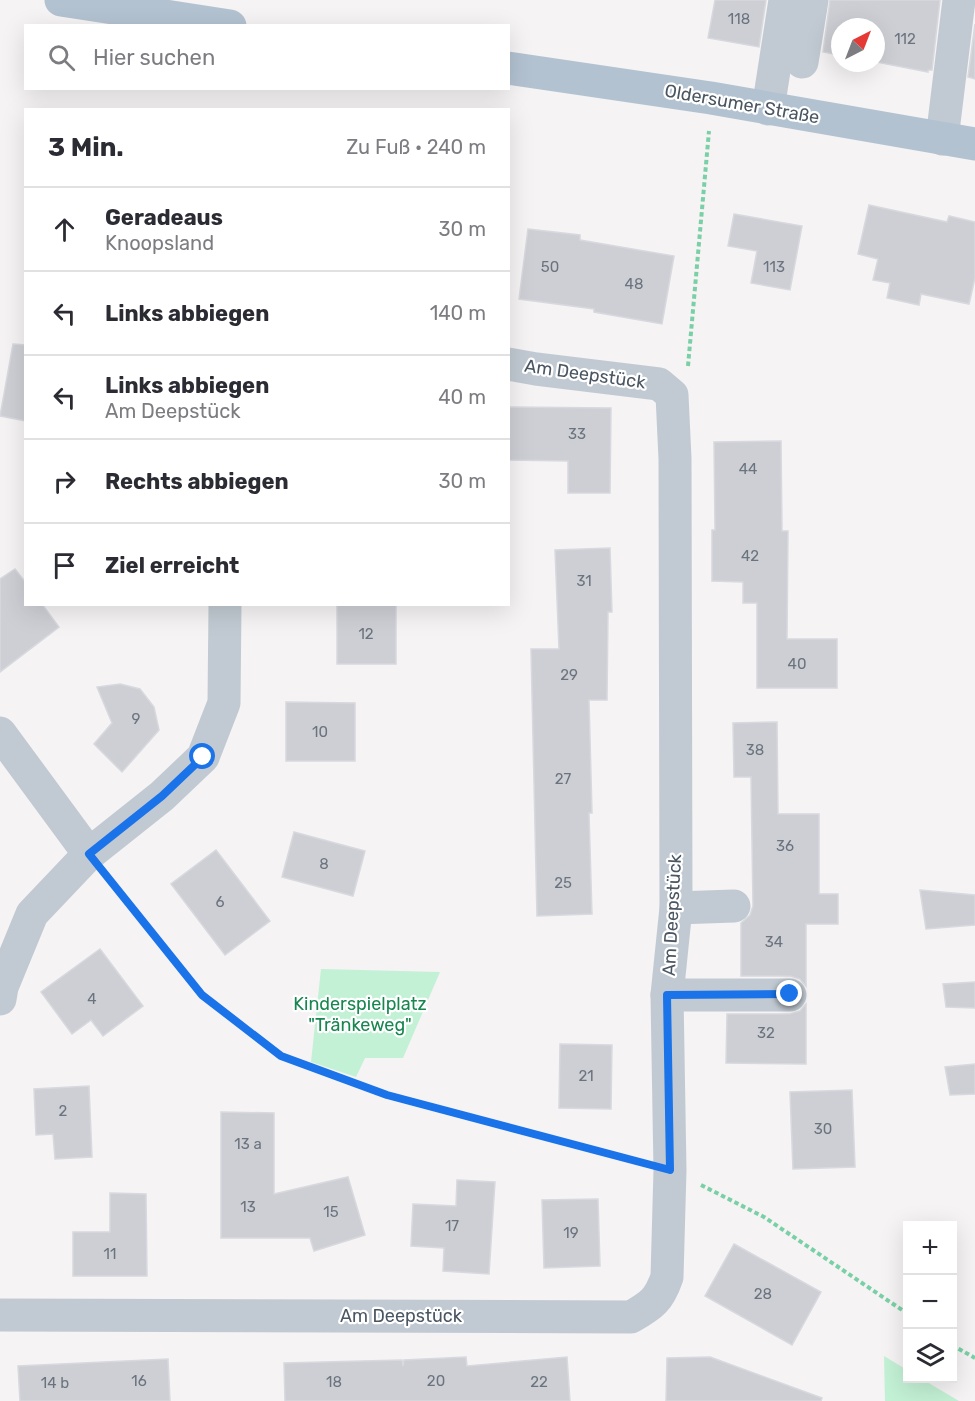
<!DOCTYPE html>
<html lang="de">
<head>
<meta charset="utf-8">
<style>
	body { margin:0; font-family:Rubik,sans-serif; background:#f7f7f7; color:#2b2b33 }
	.controls { position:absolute; right:18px; bottom:18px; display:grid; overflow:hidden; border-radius:0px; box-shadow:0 6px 24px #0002 }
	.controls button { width:54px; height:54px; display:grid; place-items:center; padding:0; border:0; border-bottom:2px solid #e1e1e2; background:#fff; color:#2b2b33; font:30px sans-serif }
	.compass { position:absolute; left:831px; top:18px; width:54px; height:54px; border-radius:50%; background:#fff; box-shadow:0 6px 24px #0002; rotate:42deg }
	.stop { position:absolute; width:18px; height:18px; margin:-14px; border:4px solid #1a73e8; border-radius:50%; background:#fff }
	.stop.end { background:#1a73e8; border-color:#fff; box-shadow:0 2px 6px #0008 }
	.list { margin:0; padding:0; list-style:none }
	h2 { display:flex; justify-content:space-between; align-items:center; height:78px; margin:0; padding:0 24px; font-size:26px }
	h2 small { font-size:20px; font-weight:400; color:#7c7c81 }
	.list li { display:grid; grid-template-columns:39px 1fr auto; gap:18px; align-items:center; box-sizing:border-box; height:84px; padding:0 24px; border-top:2px solid #e1e1e2 }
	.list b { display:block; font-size:22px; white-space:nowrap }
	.list p { margin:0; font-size:20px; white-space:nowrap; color:#7c7c81 }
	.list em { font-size:20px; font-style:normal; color:#7c7c81 }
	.icon { flex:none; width:33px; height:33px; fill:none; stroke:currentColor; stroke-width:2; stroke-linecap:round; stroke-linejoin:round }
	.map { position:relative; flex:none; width:975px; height:1401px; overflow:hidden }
	.search { position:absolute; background:#fff; box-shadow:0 6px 24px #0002; left:24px; top:24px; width:486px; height:66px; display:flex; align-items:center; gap:15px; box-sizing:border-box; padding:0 21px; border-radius:0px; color:#7c7c81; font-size:22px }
	.panel { position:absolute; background:#fff; box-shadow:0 6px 24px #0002; left:24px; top:108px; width:486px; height:498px; border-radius:0px }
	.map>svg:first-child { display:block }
	.green { fill:#c3f1d5 }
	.building { fill:#cdcfd5; stroke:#d7d9de; stroke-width:1.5 }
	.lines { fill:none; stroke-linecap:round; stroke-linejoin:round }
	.path { stroke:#7ad0a6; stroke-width:4; stroke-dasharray:4.5 3; stroke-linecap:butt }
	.minor { stroke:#c1cad2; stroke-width:33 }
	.major { stroke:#b3c2d1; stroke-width:33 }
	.route { stroke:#1a73e8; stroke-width:8 }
	.labels { text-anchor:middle; stroke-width:4.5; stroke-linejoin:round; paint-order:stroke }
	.number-label { font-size:15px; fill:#6b747e }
	.street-label { font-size:18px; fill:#4a5661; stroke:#fff }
	.park-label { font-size:18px; fill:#17864f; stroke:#fff }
</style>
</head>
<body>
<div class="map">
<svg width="975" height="1401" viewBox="0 0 975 1401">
	<rect width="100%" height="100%" fill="#f5f3f3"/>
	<!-- green -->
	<g class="green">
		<polygon points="321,969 440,972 403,1058 365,1058 356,1077 311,1062"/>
		<polygon points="884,1356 907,1370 908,1378 922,1379 959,1401 885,1401"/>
	</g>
	<!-- building -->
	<g class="building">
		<polygon points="715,0 766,0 759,47 708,38"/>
		<polygon points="830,0 940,0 932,70 928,70 928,72 876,62 876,27 840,27 840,55 823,52"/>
		<polygon points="975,24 975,79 968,77"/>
		<polygon points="869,205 947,222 949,216 975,222 975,278 969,304 921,294 919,305 887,298 890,283 873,280 878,259 858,254"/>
		<polygon points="734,214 802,226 790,290 751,283 757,251 728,246"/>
		<polygon points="528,229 580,235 580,240 674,256 662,324 594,312 594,309 519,299"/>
		<polygon points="13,344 26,345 26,421 0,416"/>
		<polygon points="508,407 611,408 610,493 568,493 568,461 508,460"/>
		<polygon points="781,441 782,531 788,531 787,639 837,639 837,688 757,688 757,603 743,603 743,582 712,581 712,530 715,530 714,442"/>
		<polygon points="610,548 612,612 608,612 607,700 589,700 592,813 589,813 592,914 537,916 531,649 559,649 555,550"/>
		<polygon points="15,569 26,583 26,604 42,604 59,627 0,672 0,579"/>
		<rect x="337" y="604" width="59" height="60"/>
		<polygon points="120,684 140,689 154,707 159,730 122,772 94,744 112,723 97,687"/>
		<polygon points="286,702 355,703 355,761 286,761"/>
		<polygon points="777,722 778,814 819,814 819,894 838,894 838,924 806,924 806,986 800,979 791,976 741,976 741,923 750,915 753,906 751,777 734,777 733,723"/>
		<polygon points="294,832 365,851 353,896 282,877"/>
		<polygon points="216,850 270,921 225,955 171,884"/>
		<polygon points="920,890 975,895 975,925 926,929"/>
		<polygon points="100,949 143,1006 103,1036 91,1020 72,1034 41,992"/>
		<polygon points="975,982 975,1008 946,1007 943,984"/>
		<polygon points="806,1004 806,1064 726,1063 727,1014 790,1014 800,1011"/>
		<polygon points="560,1044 612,1045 611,1109 559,1108"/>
		<polygon points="975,1064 975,1094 950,1095 945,1067"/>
		<polygon points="89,1086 92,1157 55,1159 53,1134 36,1135 34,1089"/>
		<polygon points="852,1090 855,1167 793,1169 790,1092"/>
		<polygon points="221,1112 274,1113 274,1194 348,1177 365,1235 314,1251 310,1238 221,1238"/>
		<polygon points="457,1180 495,1182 489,1274 443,1271 444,1248 411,1246 413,1204 456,1206"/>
		<polygon points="110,1193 146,1194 147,1276 73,1276 73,1232 110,1232"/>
		<polygon points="598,1199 600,1266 544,1268 542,1200"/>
		<polygon points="734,1244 821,1292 792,1345 705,1296"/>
		<polygon points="466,1357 467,1366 567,1357 570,1401 285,1401 284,1363 402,1360 403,1366 404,1360"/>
		<polygon points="710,1357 822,1398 821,1401 666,1401 667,1358"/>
		<polygon points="168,1359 170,1401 20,1401 18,1366"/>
	</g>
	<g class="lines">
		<!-- path -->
		<g class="path">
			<polyline points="688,366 709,131"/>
			<polyline points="110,880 202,995 281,1056 387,1095 638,1162"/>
			<polyline points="701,1185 764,1217 908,1314"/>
			<polyline points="952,1345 975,1358"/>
		</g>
		<!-- minor -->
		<g class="minor">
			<polyline points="802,62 812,0"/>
			<polyline points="768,109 785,0"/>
			<polyline points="942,139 959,0"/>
			<polyline points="0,733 89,854"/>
			<polyline points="676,908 734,906"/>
			<polyline points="667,995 790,995"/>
			<polyline points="0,999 2,987 32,914 89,854 162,796 203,757 224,703 225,604"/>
			<path d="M0 1315 631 1317C652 1305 659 1300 667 1277L670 1170 667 995 676 908 675 459 672 395 659 384 536 369 508 364"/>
		</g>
		<!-- major -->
		<g class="major">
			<polyline points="61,0 230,26"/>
			<polyline points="508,68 711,98 975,144"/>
		</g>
	</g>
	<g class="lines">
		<!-- route -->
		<polyline class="route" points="203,757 162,796 89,854 202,995 281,1056 387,1095 670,1170 667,995 790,994"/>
	</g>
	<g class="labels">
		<!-- number labels -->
		<g class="number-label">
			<text x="739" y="24">118</text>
			<text x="905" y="44">112</text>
			<text x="550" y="272">50</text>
			<text x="774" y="272">113</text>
			<text x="634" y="289">48</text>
			<text x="577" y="439">33</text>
			<text x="748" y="474">44</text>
			<text x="750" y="561">42</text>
			<text x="584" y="586">31</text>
			<text x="366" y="639">12</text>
			<text x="797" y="669">40</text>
			<text x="569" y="680">29</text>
			<text x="136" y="724">9</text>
			<text x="320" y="737">10</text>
			<text x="755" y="755">38</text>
			<text x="563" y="784">27</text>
			<text x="785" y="851">36</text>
			<text x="324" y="869">8</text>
			<text x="563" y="888">25</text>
			<text x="220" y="907">6</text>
			<text x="774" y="947">34</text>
			<text x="92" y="1004">4</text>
			<text x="766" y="1038">32</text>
			<text x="586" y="1081">21</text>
			<text x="63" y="1116">2</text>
			<text x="823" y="1134">30</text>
			<text x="248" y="1149">13 a</text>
			<text x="248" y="1212">13</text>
			<text x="331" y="1217">15</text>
			<text x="452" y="1231">17</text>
			<text x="571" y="1238">19</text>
			<text x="110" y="1259">11</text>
			<text x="763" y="1299">28</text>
			<text x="139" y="1386">16</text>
			<text x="436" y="1386">20</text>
			<text x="334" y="1387">18</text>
			<text x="539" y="1387">22</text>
			<text x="55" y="1388">14 b</text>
		</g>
		<!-- street labels -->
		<g class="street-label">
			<text transform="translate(742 104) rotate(10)" y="6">Oldersumer Straße</text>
			<text transform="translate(585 374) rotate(8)" y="6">Am Deepstück</text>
			<text transform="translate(672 915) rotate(-87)" y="6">Am Deepstück</text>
			<text x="401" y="1322">Am Deepstück</text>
		</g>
		<!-- park labels -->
		<g class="park-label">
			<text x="360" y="1010">Kinderspielplatz<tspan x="360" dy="21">"Tränkeweg"</tspan></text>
		</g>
	</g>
</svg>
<div class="controls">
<button>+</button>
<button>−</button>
<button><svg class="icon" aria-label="layers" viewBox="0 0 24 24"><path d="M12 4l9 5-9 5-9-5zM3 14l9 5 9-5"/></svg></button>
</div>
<svg class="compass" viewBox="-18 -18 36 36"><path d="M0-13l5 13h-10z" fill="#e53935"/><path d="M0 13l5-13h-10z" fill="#7c7c81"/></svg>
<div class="stop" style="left:203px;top:757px"></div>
<div class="stop end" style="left:790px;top:994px"></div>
<div class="search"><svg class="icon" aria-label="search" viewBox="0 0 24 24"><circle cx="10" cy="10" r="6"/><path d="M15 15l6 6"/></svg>Hier suchen</div>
<section class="panel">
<h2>3 Min.<small>Zu Fuß · 240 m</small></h2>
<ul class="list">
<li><svg class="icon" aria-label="ahead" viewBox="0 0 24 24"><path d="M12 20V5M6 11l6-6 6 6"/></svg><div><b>Geradeaus</b><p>Knoopsland</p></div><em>30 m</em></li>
<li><svg class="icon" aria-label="left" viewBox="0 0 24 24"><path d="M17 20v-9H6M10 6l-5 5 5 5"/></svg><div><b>Links abbiegen</b></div><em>140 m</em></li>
<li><svg class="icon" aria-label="left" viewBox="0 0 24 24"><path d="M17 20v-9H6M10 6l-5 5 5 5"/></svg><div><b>Links abbiegen</b><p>Am Deepstück</p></div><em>40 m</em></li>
<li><svg class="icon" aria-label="right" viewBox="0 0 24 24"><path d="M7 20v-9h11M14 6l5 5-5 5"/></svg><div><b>Rechts abbiegen</b></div><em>30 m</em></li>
<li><svg class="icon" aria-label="arrive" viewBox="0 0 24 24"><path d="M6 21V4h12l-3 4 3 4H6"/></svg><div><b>Ziel erreicht</b></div></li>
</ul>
</section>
</div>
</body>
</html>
